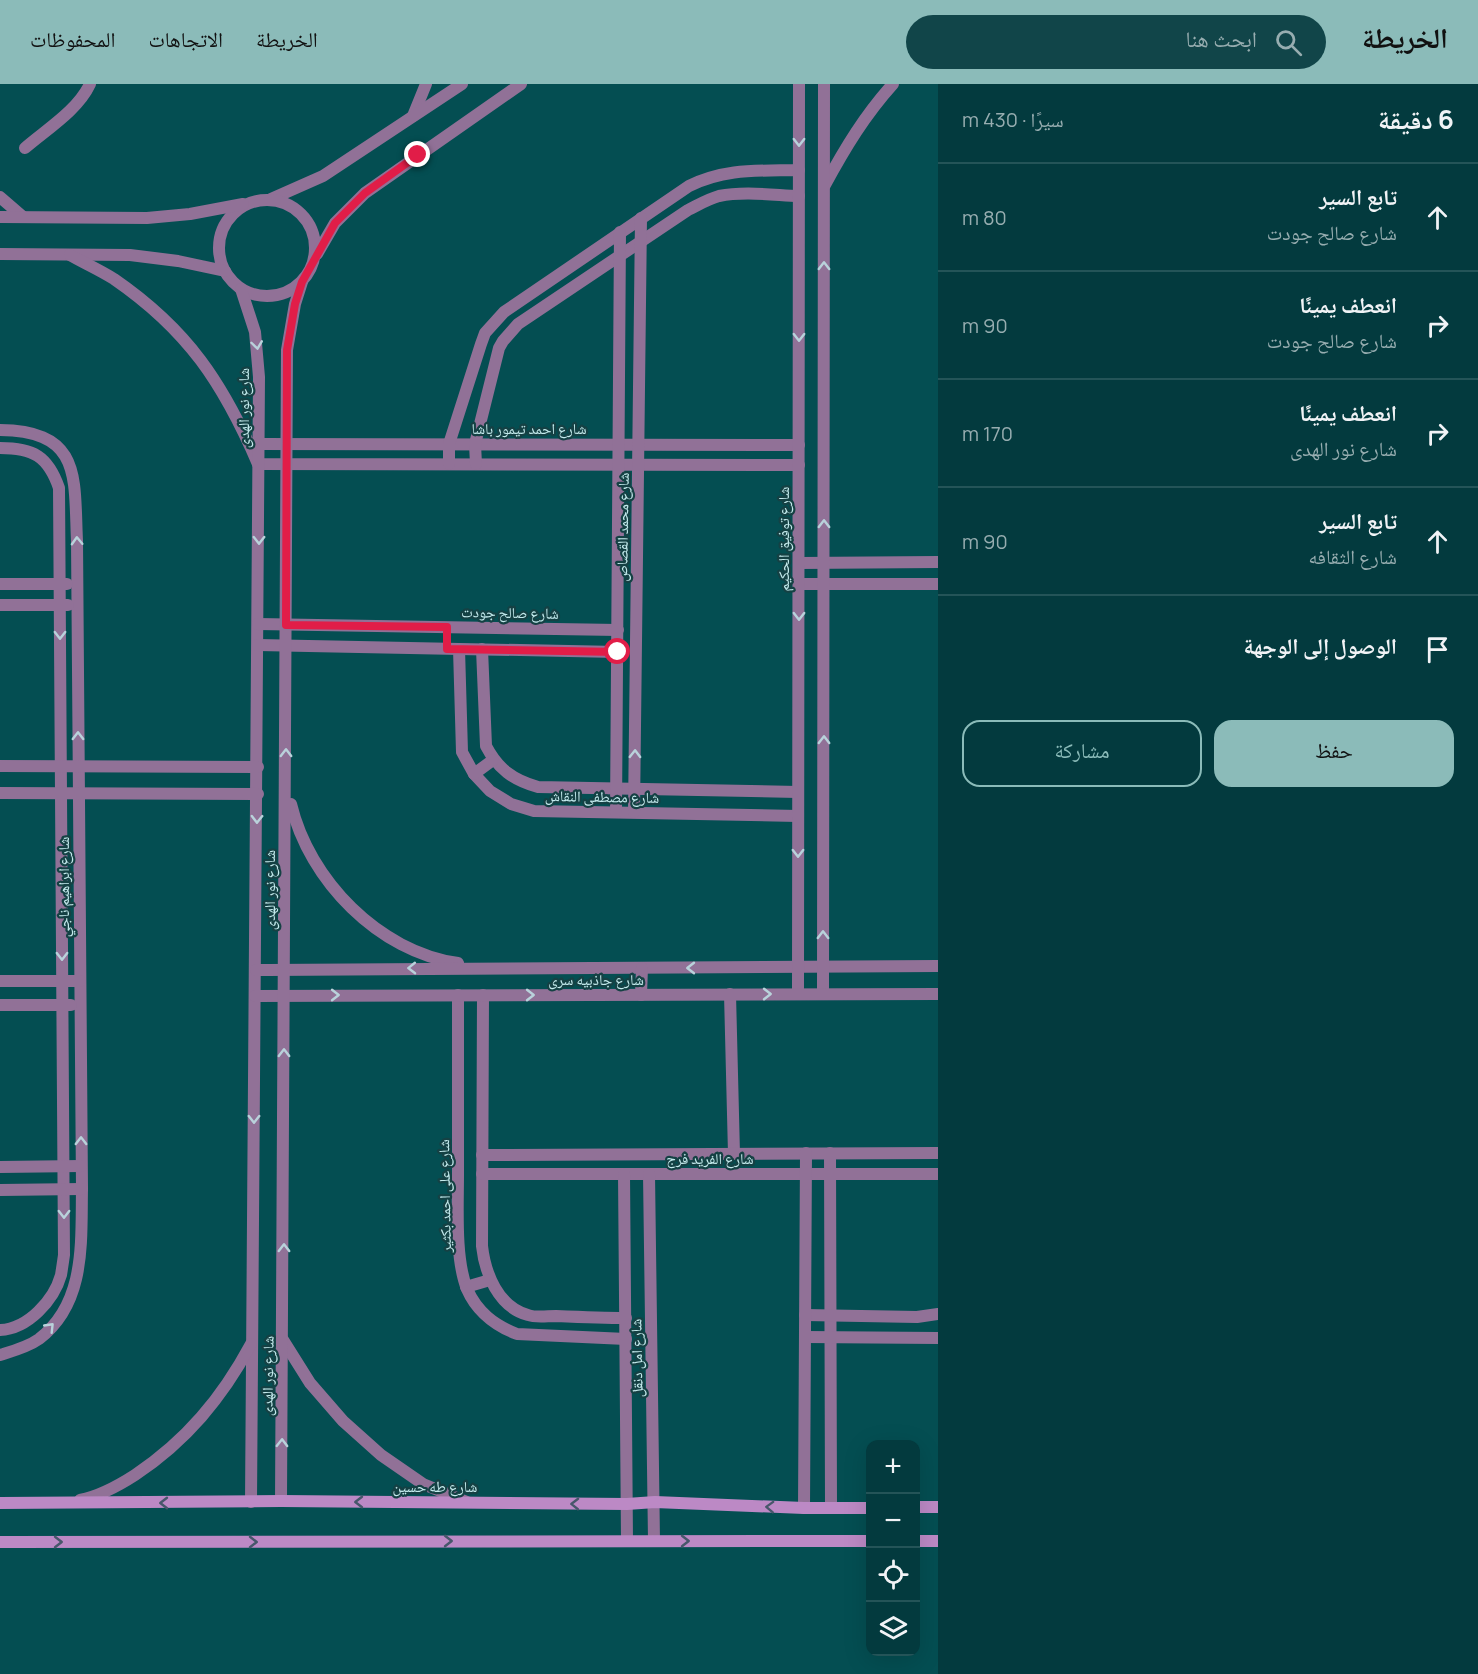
<!DOCTYPE html>
<html lang="ar">
<head>
<meta charset="utf-8">
<style>
	body { margin:0; font-family:Manrope,"Noto Naskh Arabic",sans-serif; background:#114549; color:#f1f3f6; direction:rtl }
	.controls { position:absolute; right:18px; bottom:18px; display:grid; overflow:hidden; border-radius:12px; box-shadow:0 6px 24px #0002 }
	.controls button { width:54px; height:54px; display:grid; place-items:center; padding:0; border:0; border-bottom:2px solid #245458; background:#033a3e; color:#f1f3f6; font:30px sans-serif }
	.stop { position:absolute; width:18px; height:18px; margin:-14px; border:4px solid #e11d48; border-radius:50%; background:#fff }
	.stop.end { background:#e11d48; border-color:#fff; box-shadow:0 2px 6px #0008 }
	.list { margin:0; padding:0; list-style:none }
	h2 { display:flex; justify-content:space-between; align-items:center; height:78px; margin:0; padding:0 24px; font-size:26px }
	h2 small { font-size:20px; font-weight:400; color:#97adb0 }
	.list li { display:grid; grid-template-columns:39px 1fr auto; gap:18px; align-items:center; box-sizing:border-box; height:108px; padding:0 24px; border-top:2px solid #245458 }
	.list b { display:block; font-size:22px; white-space:nowrap }
	.list p { margin:0; font-size:20px; white-space:nowrap; color:#97adb0 }
	.list em { font-size:20px; font-style:normal; color:#97adb0 }
	.actions { display:flex; gap:12px; padding:18px 24px }
	.actions a { flex:1; padding:14px 0; border:2px solid #8bbbb9; border-radius:18px; text-align:center; font-size:21px; color:#8bbbb9 }
	.actions .main { background:#8bbbb9; color:#111 }
	.icon { flex:none; width:33px; height:33px; fill:none; stroke:currentColor; stroke-width:2; stroke-linecap:round; stroke-linejoin:round }
	.map { position:relative; flex:none; width:938px; height:1590px; overflow:hidden; direction:ltr }
	header { display:flex; align-items:center; gap:36px; box-sizing:border-box; height:84px; padding:0 30px; background:#8bbbb9; color:#111 }
	header strong { font-size:28px }
	nav { display:flex; gap:33px; margin-inline-start:auto; font-size:21px }
	.search { width:420px; height:54px; background:#114549; display:flex; align-items:center; gap:15px; box-sizing:border-box; padding:0 21px; border-radius:33px; color:#97adb0; font-size:22px }
	main { display:flex }
	aside { flex:1; background:#033a3e }
	.map>svg:first-child { display:block }
	.lines { fill:none; stroke-linecap:round; stroke-linejoin:round }
	.street { stroke:#917197; stroke-width:12 }
	.secondary { stroke:#bc89c5; stroke-width:12 }
	.oneway { stroke:#b9d2db }
	.oneway2 { stroke:#47576b }
	.route { stroke:#e11d48; stroke-width:8 }
	.labels { text-anchor:middle; stroke-width:4.5; stroke-linejoin:round; paint-order:stroke }
	.street-label { font-size:15px; fill:#c3eaec; stroke:#154144 }
</style>
</head>
<body>
<header>
<strong>الخريطة</strong>
<div class="search"><svg class="icon" aria-label="search" viewBox="0 0 24 24"><circle cx="10" cy="10" r="6"/><path d="M15 15l6 6"/></svg>ابحث هنا</div>
<nav><a>الخريطة</a><a>الاتجاهات</a><a>المحفوظات</a></nav>
</header>
<main>
<aside>
<h2>6 دقيقة<small>سيرًا · 430 m</small></h2>
<ul class="list">
<li><svg class="icon" aria-label="ahead" viewBox="0 0 24 24"><path d="M12 20V5M6 11l6-6 6 6"/></svg><div><b>تابع السير</b><p>شارع صالح جودت</p></div><em>80 m</em></li>
<li><svg class="icon" aria-label="right" viewBox="0 0 24 24"><path d="M7 20v-9h11M14 6l5 5-5 5"/></svg><div><b>انعطف يمينًا</b><p>شارع صالح جودت</p></div><em>90 m</em></li>
<li><svg class="icon" aria-label="right" viewBox="0 0 24 24"><path d="M7 20v-9h11M14 6l5 5-5 5"/></svg><div><b>انعطف يمينًا</b><p>شارع نور الهدى</p></div><em>170 m</em></li>
<li><svg class="icon" aria-label="ahead" viewBox="0 0 24 24"><path d="M12 20V5M6 11l6-6 6 6"/></svg><div><b>تابع السير</b><p>شارع الثقافه</p></div><em>90 m</em></li>
<li><svg class="icon" aria-label="arrive" viewBox="0 0 24 24"><path d="M6 21V4h12l-3 4 3 4H6"/></svg><div><b>الوصول إلى الوجهة</b></div></li>
</ul>
<div class="actions"><a class="main">حفظ</a><a>مشاركة</a></div>
</aside>
<div class="map">
<svg width="938" height="1590" viewBox="0 0 938 1590">
	<rect width="100%" height="100%" fill="#044e52"/>
	<g class="lines">
		<!-- street -->
		<g class="street">
			<polyline points="413,32 426,0"/>
			<path d="M25 64C47 45 78 26 90 0"/>
			<path d="M825 101C845 64 865 31 893 0"/>
			<polyline points="0,113 22,132"/>
			<polyline points="271,115 323,92 462,0"/>
			<circle cx="267" cy="164" r="48"/>
			<polyline points="0,133 147,134 190,130 243,120"/>
			<polyline points="0,170 130,171 178,177 225,187"/>
			<polyline points="317,170 335,139 365,109 521,0"/>
			<path d="M70 171C84 179 100 186 114 195 188 246 223 299 258 380L799 381"/>
			<polyline points="241,205 255,248 259,293 251,1418"/>
			<path d="M0 346C82 347 74 393 77 457L82 1105C81 1159 86 1219 39 1255 28 1263 13 1267 0 1271"/>
			<polyline points="258,360 799,361"/>
			<path d="M0 364C33 364 48 372 59 404L64 1171C63 1178 62 1185 61 1191 54 1216 28 1245 0 1246"/>
			<path d="M449 380V360L481 260 485 249 504 228 689 102C726 84 758 87 799 86"/>
			<path d="M476 380 475 360 499 264 503 257 518 240 688 126C698 121 708 115 719 112 744 107 773 111 799 112"/>
			<polyline points="799,479 938,478"/>
			<polyline points="0,500 67,500"/>
			<polyline points="799,500 938,500"/>
			<polyline points="0,521 68,521"/>
			<polyline points="258,540 618,546"/>
			<polyline points="258,561 618,568"/>
			<polyline points="459,565 462,668 474,690 490,707 511,720 534,727 798,732"/>
			<path d="M482 565 486 662C498 685 513 696 538 703L798 708"/>
			<polyline points="0,682 258,683"/>
			<polyline points="474,690 493,676"/>
			<polyline points="0,709 258,710"/>
			<path d="M291 720C309 796 379 868 458 879"/>
			<polyline points="616,728 620,148"/>
			<polyline points="634,728 641,134"/>
			<path d="M256 886C483 884 710 884 938 882"/>
			<polyline points="0,897 80,897"/>
			<polyline points="730,910 734,1070"/>
			<polyline points="798,910 799,0"/>
			<polyline points="823,910 824,0"/>
			<path d="M458 911C458 971 458 1031 458 1091 458 1124 455 1175 467 1205 477 1228 494 1241 517 1250L626 1255"/>
			<path d="M483 911 482 1162C485 1189 498 1223 528 1231 536 1234 547 1232 556 1232 579 1233 602 1234 626 1234"/>
			<polyline points="641,911 642,884"/>
			<polyline points="255,912 938,910"/>
			<polyline points="0,921 71,921"/>
			<polyline points="830,1069 831,1424"/>
			<polyline points="482,1071 938,1069"/>
			<polyline points="0,1083 81,1082"/>
			<polyline points="482,1090 938,1090"/>
			<polyline points="624,1090 627,1457"/>
			<polyline points="649,1090 654,1457"/>
			<polyline points="0,1106 82,1105"/>
			<polyline points="466,1203 490,1196"/>
			<polyline points="805,1231 917,1233 938,1230"/>
			<polyline points="805,1253 938,1254"/>
			<polyline points="283,1256 310,1299 343,1337 381,1371 423,1400 467,1418"/>
			<path d="M80 1416C100 1412 118 1402 135 1391 186 1357 222 1314 251 1260"/>
			<polyline points="281,1417 287,266 295,220 302,198"/>
			<polyline points="804,1424 806,1069"/>
		</g>
		<!-- secondary -->
		<g class="secondary">
			<polyline points="0,1419 281,1417 627,1420 655,1418 804,1424 870,1424"/>
			<polyline points="916,1423 938,1423"/>
			<polyline points="916,1457 938,1457"/>
			<polyline points="0,1458 870,1457"/>
		</g>
	</g>
	<!-- one-way arrows -->
	<defs><path id="oneway-chevron" d="M-2-3.5L2.5 0L-2 3.5" fill="none" stroke-width="1.6" stroke-linecap="round" stroke-linejoin="round" transform="scale(1.5)"/></defs>
	<g class="oneway">
		<use href="#oneway-chevron" transform="translate(799 58) rotate(90)"/>
		<use href="#oneway-chevron" transform="translate(824 182) rotate(-90)"/>
		<use href="#oneway-chevron" transform="translate(799 253) rotate(90)"/>
		<use href="#oneway-chevron" transform="translate(257 261) rotate(82)"/>
		<use href="#oneway-chevron" transform="translate(824 440) rotate(-90)"/>
		<use href="#oneway-chevron" transform="translate(259 456) rotate(90)"/>
		<use href="#oneway-chevron" transform="translate(77 457) rotate(-92)"/>
		<use href="#oneway-chevron" transform="translate(799 532) rotate(90)"/>
		<use href="#oneway-chevron" transform="translate(60 551) rotate(90)"/>
		<use href="#oneway-chevron" transform="translate(78 652) rotate(-90)"/>
		<use href="#oneway-chevron" transform="translate(824 656) rotate(-90)"/>
		<use href="#oneway-chevron" transform="translate(286 669) rotate(-90)"/>
		<use href="#oneway-chevron" transform="translate(635 670) rotate(-89)"/>
		<use href="#oneway-chevron" transform="translate(257 735) rotate(91)"/>
		<use href="#oneway-chevron" transform="translate(798 769) rotate(90)"/>
		<use href="#oneway-chevron" transform="translate(823 851) rotate(-90)"/>
		<use href="#oneway-chevron" transform="translate(62 872) rotate(90)"/>
		<use href="#oneway-chevron" transform="translate(412 884) rotate(179)"/>
		<use href="#oneway-chevron" transform="translate(691 884) rotate(180)"/>
		<use href="#oneway-chevron" transform="translate(767 910)"/>
		<use href="#oneway-chevron" transform="translate(335 911)"/>
		<use href="#oneway-chevron" transform="translate(530 911)"/>
		<use href="#oneway-chevron" transform="translate(284 969) rotate(-90)"/>
		<use href="#oneway-chevron" transform="translate(254 1035) rotate(90)"/>
		<use href="#oneway-chevron" transform="translate(81 1057) rotate(-90)"/>
		<use href="#oneway-chevron" transform="translate(64 1130) rotate(90)"/>
		<use href="#oneway-chevron" transform="translate(284 1164) rotate(-90)"/>
		<use href="#oneway-chevron" transform="translate(50 1243) rotate(-46)"/>
		<use href="#oneway-chevron" transform="translate(282 1359) rotate(-89)"/>
	</g>
	<g class="oneway2">
		<use href="#oneway-chevron" transform="translate(359 1418) rotate(-180)"/>
		<use href="#oneway-chevron" transform="translate(164 1419) rotate(180)"/>
		<use href="#oneway-chevron" transform="translate(575 1420) rotate(-179)"/>
		<use href="#oneway-chevron" transform="translate(770 1423) rotate(-178)"/>
		<use href="#oneway-chevron" transform="translate(448 1457)"/>
		<use href="#oneway-chevron" transform="translate(685 1457)"/>
		<use href="#oneway-chevron" transform="translate(58 1458)"/>
		<use href="#oneway-chevron" transform="translate(253 1458)"/>
	</g>
	<g class="lines">
		<!-- route -->
		<polyline class="route" points="418,71 365,109 335,139 302,198 295,220 287,266 286,541 447,543 447,565 618,568"/>
	</g>
	<g class="labels">
		<!-- street labels -->
		<g class="street-label">
			<text transform="translate(244 324) rotate(-90)" y="5">شارع نور الهدى</text>
			<text x="529" y="350">شارع احمد تيمور باشا</text>
			<text transform="translate(623 443) rotate(-89)" y="5">شارع محمد القصاص</text>
			<text transform="translate(784 455) rotate(-90)" y="5">شارع توفيق الحكيم</text>
			<text transform="translate(510 529) rotate(1)" y="5">شارع صالح جودت</text>
			<text transform="translate(602 713) rotate(1)" y="5">شارع مصطفى النقاش</text>
			<text transform="translate(64 803) rotate(-90)" y="5">شارع ابراهيم ناجي</text>
			<text transform="translate(270 806) rotate(-90)" y="5">شارع نور الهدى</text>
			<text x="596" y="901">شارع جاذبيه سرى</text>
			<text x="710" y="1080">شارع الفريد فرج</text>
			<text transform="translate(445 1112) rotate(-91)" y="5">شارع على احمد بكثير</text>
			<text transform="translate(637 1274) rotate(-91)" y="5">شارع امل دنقل</text>
			<text transform="translate(268 1292) rotate(-89)" y="5">شارع نور الهدى</text>
			<text x="435" y="1408">شارع طه حسين</text>
		</g>
	</g>
</svg>
<div class="controls">
<button>+</button>
<button>−</button>
<button><svg class="icon" aria-label="locate" viewBox="0 0 24 24"><circle cx="12" cy="12" r="6"/><path d="M12 2v4M12 18v4M2 12h4M18 12h4"/></svg></button>
<button><svg class="icon" aria-label="layers" viewBox="0 0 24 24"><path d="M12 4l9 5-9 5-9-5zM3 14l9 5 9-5"/></svg></button>
</div>
<div class="stop" style="left:618px;top:568px"></div>
<div class="stop end" style="left:418px;top:71px"></div>
</div>
</main>
</body>
</html>
